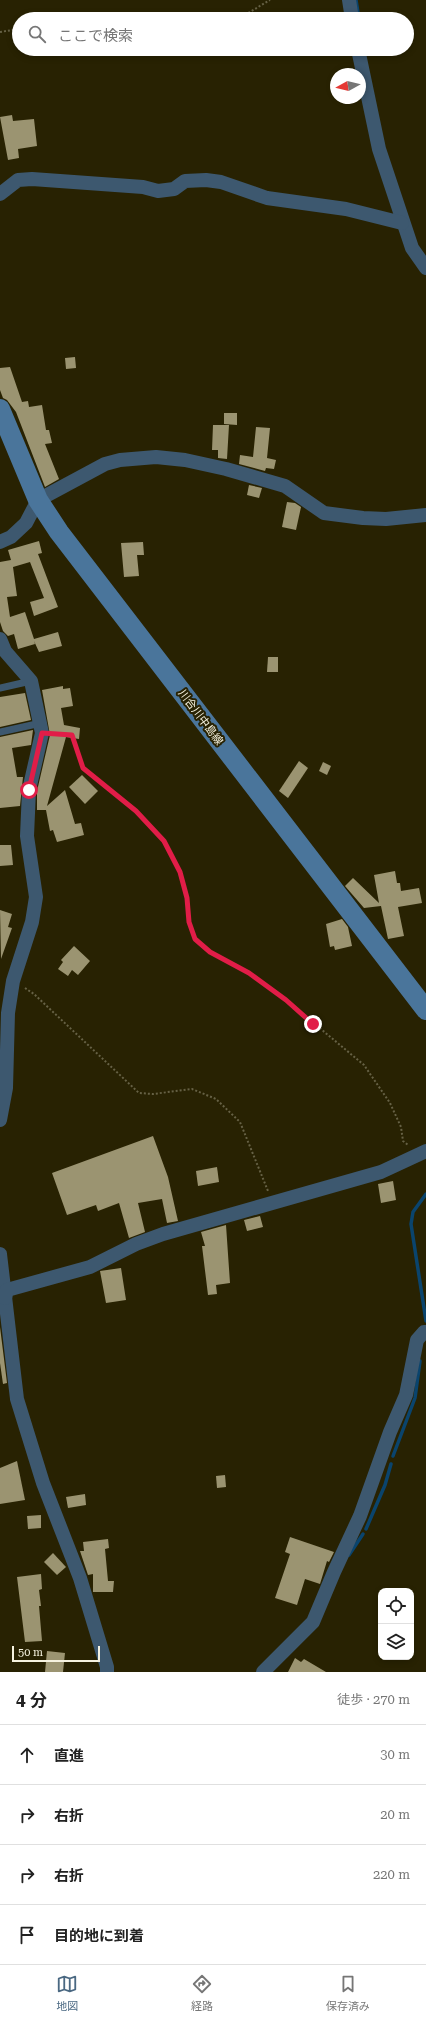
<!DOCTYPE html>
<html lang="ja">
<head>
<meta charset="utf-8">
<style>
	body { margin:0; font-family:"Roboto Serif","Noto Sans JP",serif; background:#f6f6f6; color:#222 }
	.controls { position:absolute; right:12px; bottom:12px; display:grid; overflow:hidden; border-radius:8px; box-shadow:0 2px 6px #0003 }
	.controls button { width:36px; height:36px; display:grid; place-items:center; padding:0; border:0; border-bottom:1px solid #e0e0e0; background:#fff; color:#222; font:20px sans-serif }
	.compass { position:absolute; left:330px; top:68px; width:36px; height:36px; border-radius:50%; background:#fff; box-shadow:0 2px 6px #0003; rotate:262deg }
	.scale { position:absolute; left:12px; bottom:10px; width:88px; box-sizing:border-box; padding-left:4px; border:2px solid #f6f3e0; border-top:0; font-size:11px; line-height:14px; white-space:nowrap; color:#f6f3e0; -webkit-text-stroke:3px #282202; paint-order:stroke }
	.stop { position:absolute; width:12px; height:12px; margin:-9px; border:3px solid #e11d48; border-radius:50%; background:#fff }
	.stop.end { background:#e11d48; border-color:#fff; box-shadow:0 1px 4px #0008 }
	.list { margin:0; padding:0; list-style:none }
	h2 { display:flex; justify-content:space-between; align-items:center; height:52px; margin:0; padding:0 16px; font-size:17px }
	h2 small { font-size:13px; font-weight:400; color:#767676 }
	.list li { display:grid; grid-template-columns:26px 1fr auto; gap:12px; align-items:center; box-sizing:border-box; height:60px; padding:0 16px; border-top:1px solid #e0e0e0 }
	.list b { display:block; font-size:15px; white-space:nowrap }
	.list em { font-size:13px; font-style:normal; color:#767676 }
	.icon { flex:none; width:22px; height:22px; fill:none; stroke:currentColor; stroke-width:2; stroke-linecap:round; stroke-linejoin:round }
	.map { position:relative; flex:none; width:426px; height:1672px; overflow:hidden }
	.search { position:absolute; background:#fff; box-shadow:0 2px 6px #0003; left:12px; right:12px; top:12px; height:44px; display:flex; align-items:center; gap:10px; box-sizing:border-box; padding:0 14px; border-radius:22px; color:#767676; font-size:15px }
	.sheet { height:292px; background:#fff }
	nav { display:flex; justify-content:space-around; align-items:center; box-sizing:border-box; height:56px; border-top:1px solid #e0e0e0; background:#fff; font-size:11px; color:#767676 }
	nav a { display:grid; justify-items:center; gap:2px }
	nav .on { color:#4a6882 }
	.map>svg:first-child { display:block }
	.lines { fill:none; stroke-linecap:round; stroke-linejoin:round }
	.stream { stroke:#0a446d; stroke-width:3.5 }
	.building { fill:#9b9471 }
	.path { stroke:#666145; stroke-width:2; stroke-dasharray:2 2; stroke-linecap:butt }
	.lane { stroke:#3d586f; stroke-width:7 }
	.street { stroke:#3d586f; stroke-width:14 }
	.secondary { stroke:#4a759b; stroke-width:20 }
	.route { stroke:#e11d48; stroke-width:5 }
	.labels { text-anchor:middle; stroke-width:4; stroke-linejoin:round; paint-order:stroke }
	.street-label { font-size:11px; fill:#f6f3e0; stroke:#282202 }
</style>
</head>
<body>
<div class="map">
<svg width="426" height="1672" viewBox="0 0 426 1672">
	<rect width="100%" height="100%" fill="#282202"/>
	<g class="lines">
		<!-- stream -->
		<g class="stream">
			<polyline points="356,0 359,19"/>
			<polyline points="426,1194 413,1212 411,1224 426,1321"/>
			<polyline points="393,1456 415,1398 420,1361"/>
			<polyline points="366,1529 385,1485 391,1464"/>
			<polyline points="349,1555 363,1534"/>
		</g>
	</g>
	<!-- building -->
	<g class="building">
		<polygon points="12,115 13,121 34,119 37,146 18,149 19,158 8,160 0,117"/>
		<polygon points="75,357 76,368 66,369 65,358"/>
		<polygon points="10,367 22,402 28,401 29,407 42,405 46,430 49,430 52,443 45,444 59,479 45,487 16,412 7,400 3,398 0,390 0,368"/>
		<polygon points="224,413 237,413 237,425 224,424"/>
		<polygon points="213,425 229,425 227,459 218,458 218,450 212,450"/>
		<polygon points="256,427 270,428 267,458 276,460 274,469 266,468 265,471 239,464 240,455 253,457"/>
		<polygon points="249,485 262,488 259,498 247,495"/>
		<polygon points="287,502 295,503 301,507 296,530 282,527"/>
		<polygon points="39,541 42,553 38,554 58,607 34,616 30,602 44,598 30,562 13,567 17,596 7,597 10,617 25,612 34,639 58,632 62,646 39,652 34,641 35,644 18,649 14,634 8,636 3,631 0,622 0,562 11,560 8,550"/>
		<polygon points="143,542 144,555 137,555 139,576 124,577 121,543"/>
		<polygon points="268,657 278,657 278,672 267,672"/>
		<polygon points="63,686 63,689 70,688 73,706 61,708 64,725 80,728 79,739 66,737 47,806 65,790 75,824 81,823 84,835 57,842 53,830 50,831 46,810 37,810 37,791 50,735 42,690"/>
		<polygon points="25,693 31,720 0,727 0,697"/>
		<polygon points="33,730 31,745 12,748 17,777 23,777 20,806 0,808 0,737"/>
		<polygon points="299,761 308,768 288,798 279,791"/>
		<polygon points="323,762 331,766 327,775 319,771"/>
		<polygon points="82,775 98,791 85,804 69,787"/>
		<polygon points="0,845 11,845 13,865 0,866"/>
		<polygon points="395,871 397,883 400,883 401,891 419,888 422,903 398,907 404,936 388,939 381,906 364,908 345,886 353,878 379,903 374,875"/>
		<polygon points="0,910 12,914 8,927 12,928 1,959"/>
		<polygon points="342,919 348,927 352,946 335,950 334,946 330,947 326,924"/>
		<polygon points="74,946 90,961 78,975 72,970 68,976 58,969 63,962 61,960"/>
		<polygon points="153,1136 168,1177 178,1221 167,1223 162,1199 138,1203 145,1232 129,1238 119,1203 98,1211 96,1205 67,1215 52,1173"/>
		<polygon points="217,1167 219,1182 198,1186 196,1171"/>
		<polygon points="393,1181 396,1200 381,1203 378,1184"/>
		<polygon points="260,1216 263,1227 247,1231 244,1220"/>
		<polygon points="226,1225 230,1283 216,1285 217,1294 208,1295 202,1246 205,1246 201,1232"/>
		<polygon points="121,1268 126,1300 106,1303 100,1271"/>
		<polygon points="0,1327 7,1383 3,1384 0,1363"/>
		<polygon points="17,1461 25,1500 0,1504 0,1468"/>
		<polygon points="225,1475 226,1487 217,1488 216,1476"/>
		<polygon points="85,1494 86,1505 68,1508 66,1497"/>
		<polygon points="41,1515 41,1528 28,1529 27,1516"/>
		<polygon points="290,1537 334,1552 329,1562 327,1561 320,1584 305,1579 297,1605 275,1598 290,1554 285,1552"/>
		<polygon points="108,1539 109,1548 105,1549 108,1581 114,1581 113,1592 93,1592 93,1574 88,1575 80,1551 84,1551 83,1542"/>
		<polygon points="53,1553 66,1567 57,1575 44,1562"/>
		<polygon points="41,1574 42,1589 39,1590 41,1606 39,1606 42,1641 25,1642 17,1577"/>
		<polygon points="47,1651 65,1653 63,1672 45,1672"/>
		<polygon points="295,1658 301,1662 304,1659 326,1672 288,1672"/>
	</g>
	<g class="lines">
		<!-- path -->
		<g class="path">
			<polyline points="95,19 124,17 128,19"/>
			<polyline points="238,19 270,0"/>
			<polyline points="0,32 19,29"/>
			<polyline points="54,734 72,735 83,768 136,811 164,841 181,872 187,898 189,922 195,939 210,952 249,973 286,1000 364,1065 390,1103 401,1127 403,1141 408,1145"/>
			<polyline points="25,988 34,994 139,1093 153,1094 192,1089 216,1099 240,1122 268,1191"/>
		</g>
		<!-- lane -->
		<g class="lane">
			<polyline points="0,688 31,681"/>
			<polyline points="0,732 41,723"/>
		</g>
		<!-- street -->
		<g class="street">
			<polyline points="349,0 352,19"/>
			<polyline points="358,49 379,149 412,248 426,268"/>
			<polyline points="0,194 18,180 32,179 143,187 158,191 174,189 185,181 206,180 221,182 267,198 346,209 402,223"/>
			<polyline points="0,542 11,537 26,523 38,500 105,464 120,460 156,457 185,460 226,469 285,486 324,513 363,518 386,519 426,515"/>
			<polyline points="0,639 5,651 31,681 42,733 29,790 27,836 36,897 32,922 13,981 8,1013 6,1088 0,1120"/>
			<polyline points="0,1254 17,1399 43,1483 80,1578 107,1667 107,1672"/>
			<polyline points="5,1298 7,1290 90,1267 136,1244 163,1234 381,1172 426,1151"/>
			<polyline points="263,1672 313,1622 334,1572 360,1516 390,1432 406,1395 417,1340 424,1332 426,1332"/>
		</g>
		<!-- secondary -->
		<polyline class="secondary" points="0,409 38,500 59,532 426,1010"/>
	</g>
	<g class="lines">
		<!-- route -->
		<polyline class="route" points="29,790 42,733 72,735 83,768 136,811 164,841 180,872 187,898 189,922 195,939 210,952 249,973 286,1000 313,1024"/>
	</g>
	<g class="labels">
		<!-- street labels -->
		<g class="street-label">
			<text transform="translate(201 717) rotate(53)" y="4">川合川中島線</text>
		</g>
	</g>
</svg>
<div class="controls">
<button><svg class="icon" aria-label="locate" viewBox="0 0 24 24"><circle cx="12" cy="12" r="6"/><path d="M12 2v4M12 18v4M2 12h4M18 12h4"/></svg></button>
<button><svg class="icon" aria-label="layers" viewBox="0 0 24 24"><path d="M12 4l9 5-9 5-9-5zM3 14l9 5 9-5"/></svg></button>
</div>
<svg class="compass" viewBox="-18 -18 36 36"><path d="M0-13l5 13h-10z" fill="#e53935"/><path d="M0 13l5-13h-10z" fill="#767676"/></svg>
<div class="scale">50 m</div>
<div class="stop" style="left:29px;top:790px"></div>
<div class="stop end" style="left:313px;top:1024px"></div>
<div class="search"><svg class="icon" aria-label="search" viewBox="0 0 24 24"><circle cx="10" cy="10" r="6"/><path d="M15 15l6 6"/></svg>ここで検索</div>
</div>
<section class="sheet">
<h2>4 分<small>徒歩 · 270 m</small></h2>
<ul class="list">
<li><svg class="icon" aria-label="ahead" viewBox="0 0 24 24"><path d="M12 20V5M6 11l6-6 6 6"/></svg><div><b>直進</b></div><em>30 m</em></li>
<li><svg class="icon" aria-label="right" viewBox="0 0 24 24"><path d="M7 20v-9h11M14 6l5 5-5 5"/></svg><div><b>右折</b></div><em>20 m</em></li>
<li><svg class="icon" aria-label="right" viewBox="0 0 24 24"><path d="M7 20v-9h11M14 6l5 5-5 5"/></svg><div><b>右折</b></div><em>220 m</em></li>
<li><svg class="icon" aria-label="arrive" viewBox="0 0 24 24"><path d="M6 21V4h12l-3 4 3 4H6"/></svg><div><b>目的地に到着</b></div></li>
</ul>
</section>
<nav>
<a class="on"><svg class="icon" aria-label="map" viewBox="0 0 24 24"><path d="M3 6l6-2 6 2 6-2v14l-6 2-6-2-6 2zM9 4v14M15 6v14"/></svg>地図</a>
<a><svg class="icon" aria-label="directions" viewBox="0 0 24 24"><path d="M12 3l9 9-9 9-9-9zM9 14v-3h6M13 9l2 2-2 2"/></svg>経路</a>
<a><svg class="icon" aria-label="saved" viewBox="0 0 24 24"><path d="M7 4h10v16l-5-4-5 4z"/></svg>保存済み</a>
</nav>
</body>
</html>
